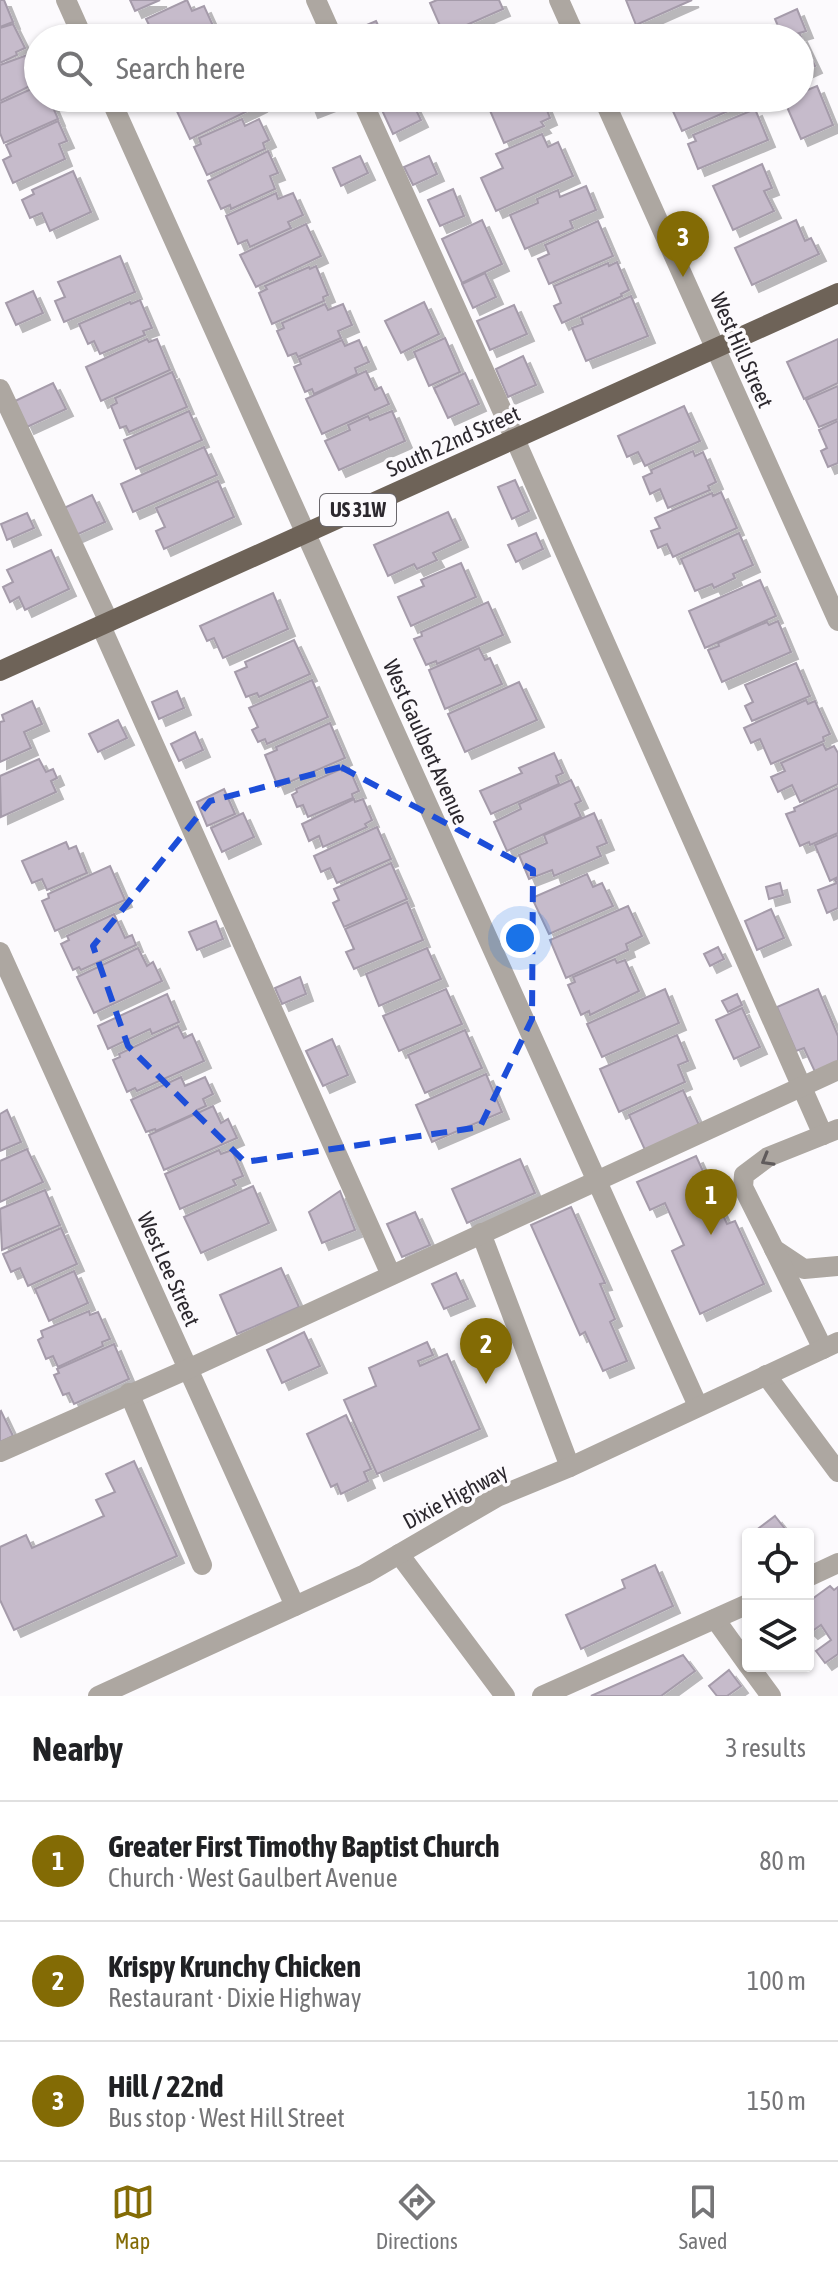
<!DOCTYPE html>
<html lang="en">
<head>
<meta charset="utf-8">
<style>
	body { margin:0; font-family:"Asap Condensed",sans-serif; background:#f2f2f2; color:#202124 }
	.controls { position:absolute; right:24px; bottom:24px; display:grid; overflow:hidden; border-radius:8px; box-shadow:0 2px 6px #0004 }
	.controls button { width:72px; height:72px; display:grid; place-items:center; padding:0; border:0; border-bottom:2px solid #e0e0e0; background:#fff; color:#202124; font:40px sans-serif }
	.you { position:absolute; left:520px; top:938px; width:28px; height:28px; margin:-20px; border:6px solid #fff; border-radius:50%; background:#1a73e8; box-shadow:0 0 0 12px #1a73e833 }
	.badge { display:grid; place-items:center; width:52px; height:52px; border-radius:50%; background:#836b05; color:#fff; font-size:26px; font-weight:700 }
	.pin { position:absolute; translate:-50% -66px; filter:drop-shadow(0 2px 4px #0008) }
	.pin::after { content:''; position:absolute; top:42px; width:28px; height:24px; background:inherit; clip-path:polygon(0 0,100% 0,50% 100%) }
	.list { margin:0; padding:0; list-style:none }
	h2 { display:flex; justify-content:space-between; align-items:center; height:104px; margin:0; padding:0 32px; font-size:34px }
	h2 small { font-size:26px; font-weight:400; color:#757577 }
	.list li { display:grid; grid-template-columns:52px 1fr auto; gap:24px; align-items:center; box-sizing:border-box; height:120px; padding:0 32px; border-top:2px solid #e0e0e0 }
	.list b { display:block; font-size:30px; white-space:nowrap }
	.list p { margin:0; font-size:26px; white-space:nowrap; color:#757577 }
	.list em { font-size:26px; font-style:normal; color:#757577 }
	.icon { flex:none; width:44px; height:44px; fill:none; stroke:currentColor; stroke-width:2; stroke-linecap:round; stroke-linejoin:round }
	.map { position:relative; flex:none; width:838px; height:1696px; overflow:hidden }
	.search { position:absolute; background:#fff; box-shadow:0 2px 6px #0004; left:24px; right:24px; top:24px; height:88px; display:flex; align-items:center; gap:20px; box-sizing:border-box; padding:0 28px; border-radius:44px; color:#757577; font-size:30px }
	.sheet { height:464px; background:#fff }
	nav { display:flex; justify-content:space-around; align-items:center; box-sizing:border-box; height:112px; border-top:2px solid #e0e0e0; background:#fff; font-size:22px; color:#757577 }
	nav a { display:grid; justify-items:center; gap:4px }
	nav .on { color:#836b05 }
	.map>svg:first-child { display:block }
	.building { fill:#c6bbcb; stroke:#a59baa; stroke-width:2; filter:url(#shadow) }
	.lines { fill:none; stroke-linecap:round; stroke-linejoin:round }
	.minor { stroke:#ada7a1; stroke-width:20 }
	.major { stroke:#6e6358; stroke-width:20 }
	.oneway { stroke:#605b5c }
	.marked { fill:none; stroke:#1d4ed8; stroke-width:6; stroke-dasharray:16 10; stroke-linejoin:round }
	.labels { text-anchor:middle; stroke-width:7; stroke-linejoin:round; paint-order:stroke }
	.shield { fill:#fcfafd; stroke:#6a676c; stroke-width:2 }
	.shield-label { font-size:20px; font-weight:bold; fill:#2c282e }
	.street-label { font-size:22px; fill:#2c282e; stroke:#fcfafd }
</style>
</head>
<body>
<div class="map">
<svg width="838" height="1696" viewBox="0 0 838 1696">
	<defs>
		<filter id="shadow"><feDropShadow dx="7" dy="7" stdDeviation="0" flood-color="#0004"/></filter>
	</defs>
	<rect width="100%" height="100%" fill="#fcfafd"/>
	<!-- building -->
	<g class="building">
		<polygon points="0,0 4,0 13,22 0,27"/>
		<polygon points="130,0 160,0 135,11"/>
		<polygon points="187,0 192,11 204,6 214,28 192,38 150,38 149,35 153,33 146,19"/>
		<polygon points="437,0 499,0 503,9 444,35 430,3"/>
		<polygon points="626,0 692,0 636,25"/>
		<polygon points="797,9 806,31 783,38 775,19"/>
		<polygon points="376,21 384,38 353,38 350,32"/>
		<polygon points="13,24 25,48 16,52 17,55 0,63 0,28"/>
		<polygon points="800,35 815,66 800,73 800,38 794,38"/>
		<polygon points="30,54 38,71 38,74 32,77 34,84 0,101 0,65"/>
		<polygon points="38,86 38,98 49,98 58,119 4,143 0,133 0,103"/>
		<polygon points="817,86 833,125 801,139 784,100 800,98 800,93"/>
		<polygon points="189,98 257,98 260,105 190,139 174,105"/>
		<polygon points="306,98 336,98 337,101 311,111"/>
		<polygon points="404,98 410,98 421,120 393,134 381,108"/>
		<polygon points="542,98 550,118 541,122 544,126 504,143 485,99"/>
		<polygon points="677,98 747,98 749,102 682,131 672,109 680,106"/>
		<polygon points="755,109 768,140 698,169 688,144 696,141 693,135"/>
		<polygon points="242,119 245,126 259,119 269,140 263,143 265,149 207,175 194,147 201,144 199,138"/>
		<polygon points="58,121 67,141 59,144 65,159 13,183 3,160 11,156 6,145"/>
		<polygon points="542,134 548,147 558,142 573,176 496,211 481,178 503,168 496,154"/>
		<polygon points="268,151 278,173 270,176 275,189 231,209 230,205 221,209 208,181"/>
		<polygon points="360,156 368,173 341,186 333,168"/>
		<polygon points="429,156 437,174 413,185 404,167"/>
		<polygon points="762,164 772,188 764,191 774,211 733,230 713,186"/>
		<polygon points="73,171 91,212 50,231 42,213 30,218 22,200 34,194 32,190"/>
		<polygon points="586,186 596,210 570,221 573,228 525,249 510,215 538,203 537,199 558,190 560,197"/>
		<polygon points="453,189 464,216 440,226 428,200"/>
		<polygon points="276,193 278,199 293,193 303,215 288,222 291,228 250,247 247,240 238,244 226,216"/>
		<polygon points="482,220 502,264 462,283 442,239"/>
		<polygon points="796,220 805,241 811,238 819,254 752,285 735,248"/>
		<polygon points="598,221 613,256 549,284 538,259 549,254 545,245"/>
		<polygon points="306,224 321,256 256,287 240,255"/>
		<polygon points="120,256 135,292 64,322 55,301 65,297 58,282"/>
		<polygon points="617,262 629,290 621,294 622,296 562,323 554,306 561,303 554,286 608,263 609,266"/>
		<polygon points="316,266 328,295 323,297 324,301 272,324 259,293 267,289 265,286 309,267 310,269"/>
		<polygon points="485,273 496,297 473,308 462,284"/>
		<polygon points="33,291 43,313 16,325 6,303"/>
		<polygon points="631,296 648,336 586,361 572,328 583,324 581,318"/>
		<polygon points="140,300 152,328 143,331 145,335 100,354 94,341 88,344 79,324 130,302 131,304"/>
		<polygon points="424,302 439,334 401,353 385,321"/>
		<polygon points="325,304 328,310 343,304 352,325 338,331 341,338 298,357 296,353 288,356 277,331 284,328 282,323"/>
		<polygon points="514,305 527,334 490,350 477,321"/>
		<polygon points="445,338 460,372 429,386 414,352"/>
		<polygon points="147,339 149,342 157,339 170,370 101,401 86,367"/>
		<polygon points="838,339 838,383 804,399 787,362"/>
		<polygon points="342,340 345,346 359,340 369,362 355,368 357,374 314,394 312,389 305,392 294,367 301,364 299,359"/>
		<polygon points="523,356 536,385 508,397 496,369"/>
		<polygon points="366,371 375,390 381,387 389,404 322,434 306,399"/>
		<polygon points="172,372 187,407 129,432 126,426 120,428 111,406 117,403 115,398"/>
		<polygon points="465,373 479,404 448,418 434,388"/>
		<polygon points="53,383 66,409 27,427 15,401"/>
		<polygon points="838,386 838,419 819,427 806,400"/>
		<polygon points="684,406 700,441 645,466 638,452 627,457 618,436"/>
		<polygon points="189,411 202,440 136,469 124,440"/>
		<polygon points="392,411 405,441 339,470 325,441 350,430 348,425 368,416 370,420"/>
		<polygon points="838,421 838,463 828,467 821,451 827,448 819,430"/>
		<polygon points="204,447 217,475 133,512 121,484"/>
		<polygon points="693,451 695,456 703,452 716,482 708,486 710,490 668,508 660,489 650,494 643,477 652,473 651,470"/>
		<polygon points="515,480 529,511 512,519 498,487"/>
		<polygon points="218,481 234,517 164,549 156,531 165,527 156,508"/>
		<polygon points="721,492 737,528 673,557 667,544 658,548 651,531 660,528 655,518 712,493 713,496"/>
		<polygon points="92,495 105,522 76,535 64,508"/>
		<polygon points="448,512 461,540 433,553 437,560 417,569 414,564 388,576 374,545"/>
		<polygon points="27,513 34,528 7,540 1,524"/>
		<polygon points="536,533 543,549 516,562 508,545"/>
		<polygon points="739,533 753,565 733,574 735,578 714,588 712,584 695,591 681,559"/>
		<polygon points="51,550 69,589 25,610 19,597 10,602 3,587 13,582 7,570"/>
		<polygon points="461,563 476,597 411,626 398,597 424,586 421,580"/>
		<polygon points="760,580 776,616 705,648 689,611"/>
		<polygon points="273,593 288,629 223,658 214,638 207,641 200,626"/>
		<polygon points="488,602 503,635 437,664 436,661 426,665 414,639 422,636 421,632"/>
		<polygon points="778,621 791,652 722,682 708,650 719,646 718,643 767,622 769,625"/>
		<polygon points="294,640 310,674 259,697 257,693 246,697 235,672 247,667 245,662"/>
		<polygon points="479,648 485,660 490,658 502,684 445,709 429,670"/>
		<polygon points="796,663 810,696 752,721 745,706 753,702 745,685"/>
		<polygon points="312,680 328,717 267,744 265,739 258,742 252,730 258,727 249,708"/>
		<polygon points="519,682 537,720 465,752 448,714"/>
		<polygon points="177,691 184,708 159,719 152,702"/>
		<polygon points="806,700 808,704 815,701 830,734 823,737 824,741 771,764 760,739 751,743 744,728"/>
		<polygon points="32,701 42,724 24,732 31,748 0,762 0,722 4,721 2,715"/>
		<polygon points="118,720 127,738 98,752 89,734"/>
		<polygon points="330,723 345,758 278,787 265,755 277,750 276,747"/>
		<polygon points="195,732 203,750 179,761 171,744"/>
		<polygon points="823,744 826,750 834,746 838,753 838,784 800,802 792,785 778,792 771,777 785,771 781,763"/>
		<polygon points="554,753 563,773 556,776 559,784 491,814 480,791 522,773 519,768"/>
		<polygon points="39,759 46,772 53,769 57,778 51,781 56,792 1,817 0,776"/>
		<polygon points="349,768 359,791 352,794 353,798 308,817 303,805 297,807 292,795 297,792 296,789 341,769 342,771"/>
		<polygon points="571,780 581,801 575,804 581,817 507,851 494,822 521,809 519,804"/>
		<polygon points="838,788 838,833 810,845 809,842 800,846 786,814 795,811 794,808"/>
		<polygon points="224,789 235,814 207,826 197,802"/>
		<polygon points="354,799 355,802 363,799 372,820 365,824 367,827 323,847 319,836 309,841 302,824"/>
		<polygon points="243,813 254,837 222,852 211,828"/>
		<polygon points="594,813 607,843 597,847 601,856 554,876 552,870 529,879 519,855 547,843 544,835"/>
		<polygon points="377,827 391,859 337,883 330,868 321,872 314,856"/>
		<polygon points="838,835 838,877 830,881 815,845"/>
		<polygon points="66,842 69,849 76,846 87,873 47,890 42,879 32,883 22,861"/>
		<polygon points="391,863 407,899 344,927 333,903 339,900 334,889"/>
		<polygon points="110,866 125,900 55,931 42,901 49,898 48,894"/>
		<polygon points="587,874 593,887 602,883 613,906 549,934 532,898"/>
		<polygon points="838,878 838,908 827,913 818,890 837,883 835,880"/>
		<polygon points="780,883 783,895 769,899 766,887"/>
		<polygon points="407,902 423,940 354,969 346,952 354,949 345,929"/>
		<polygon points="628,906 642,936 626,944 628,950 566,978 550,940"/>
		<polygon points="771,909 784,938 757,950 745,921"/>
		<polygon points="114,914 125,938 132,935 136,945 81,970 79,967 73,970 61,944 69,940 67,936"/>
		<polygon points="216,921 223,939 197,950 189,932"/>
		<polygon points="718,947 724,959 710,966 704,954"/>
		<polygon points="138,948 147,966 153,962 162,981 94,1013 77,977"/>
		<polygon points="427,948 441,979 379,1006 366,974"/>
		<polygon points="615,959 617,963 625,960 639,991 590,1015 589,1011 581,1015 568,985 575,982 573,977"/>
		<polygon points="300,977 306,994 282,1004 275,988"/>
		<polygon points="446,989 462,1024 399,1051 383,1016"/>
		<polygon points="665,989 679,1023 602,1057 587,1024"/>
		<polygon points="818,989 838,1036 838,1064 816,1074 804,1048 796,1051 777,1007"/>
		<polygon points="167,994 179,1022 152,1034 150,1029 108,1049 98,1026"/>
		<polygon points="737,994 742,1005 728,1012 722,1001"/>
		<polygon points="742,1008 760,1047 734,1059 716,1020"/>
		<polygon points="178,1026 184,1038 192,1034 204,1061 137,1091 135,1088 127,1092 113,1060 120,1057 119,1054"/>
		<polygon points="465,1030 482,1068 425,1093 408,1055"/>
		<polygon points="677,1035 688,1061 678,1065 685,1082 619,1112 600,1069"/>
		<polygon points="332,1039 348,1075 323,1086 306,1051"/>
		<polygon points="486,1074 502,1112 432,1142 416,1105"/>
		<polygon points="181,1077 185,1086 205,1077 213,1094 203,1099 206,1106 197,1110 198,1112 156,1131 155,1129 146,1132 131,1100"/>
		<polygon points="683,1090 699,1125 645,1150 629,1115"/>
		<polygon points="213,1106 221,1123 228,1119 237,1138 164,1170 149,1135"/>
		<polygon points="7,1110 21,1142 0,1151 0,1114"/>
		<polygon points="27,1149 43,1182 0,1202 0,1161"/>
		<polygon points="219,1150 221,1154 232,1150 243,1176 233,1180 236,1185 180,1209 165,1174"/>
		<polygon points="696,1156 727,1224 735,1221 764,1284 700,1314 672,1251 684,1245 665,1203 650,1210 637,1182"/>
		<polygon points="520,1159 535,1193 467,1223 452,1189"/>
		<polygon points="253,1186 269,1223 201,1253 184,1217"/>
		<polygon points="45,1190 60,1225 2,1250 0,1209"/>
		<polygon points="340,1191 355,1230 322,1243 309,1212"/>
		<polygon points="571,1207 605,1283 600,1284 615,1319 610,1322 627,1361 603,1371 585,1332 580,1335 531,1225"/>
		<polygon points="415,1212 430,1245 402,1257 387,1224"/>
		<polygon points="61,1228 77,1264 28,1286 20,1268 11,1272 3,1254"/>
		<polygon points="281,1268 299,1307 237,1334 220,1295"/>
		<polygon points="74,1271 88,1303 49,1321 35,1289"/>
		<polygon points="456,1273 468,1299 444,1309 432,1284"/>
		<polygon points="89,1311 90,1315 98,1312 110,1339 102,1342 103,1346 58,1367 53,1356 46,1359 38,1340 43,1337 41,1331"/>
		<polygon points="304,1332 320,1366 282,1383 267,1350"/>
		<polygon points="427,1342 433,1355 418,1361 420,1366 447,1354 480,1429 377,1474 344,1400 376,1386 369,1368"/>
		<polygon points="114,1344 129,1379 74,1404 69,1393 63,1395 54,1375 59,1373 57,1369"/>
		<polygon points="1,1411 13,1436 0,1442 0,1412"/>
		<polygon points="346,1415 371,1469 364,1472 368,1481 341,1494 337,1484 331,1487 307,1434"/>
		<polygon points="134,1461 177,1556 14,1630 0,1600 0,1547 26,1535 32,1548 104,1516 96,1500 115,1492 106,1474"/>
		<polygon points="775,1516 789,1534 751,1534"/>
		<polygon points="655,1565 673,1606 581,1649 566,1615 625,1588 622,1580"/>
		<polygon points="830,1586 834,1590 838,1587 838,1654 825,1663 816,1651 831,1640 821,1625 811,1632 808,1629 808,1602"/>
		<polygon points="683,1655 695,1671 661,1696 591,1696"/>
		<polygon points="729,1670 741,1686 727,1696 717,1696 709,1686"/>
	</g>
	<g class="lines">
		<!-- minor -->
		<g class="minor">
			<polyline points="66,0 83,38"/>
			<polyline points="316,0 333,38"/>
			<polyline points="559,0 576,38"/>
			<polyline points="110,98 698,1406"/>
			<polyline points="361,98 515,439 823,1135"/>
			<polyline points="603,98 838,621"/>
			<polyline points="0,389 109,622"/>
			<polyline points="101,626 391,1275"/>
			<polyline points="0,952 295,1606"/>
			<polyline points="838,1129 768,1157 744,1175 743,1187 774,1249 804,1269 838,1266"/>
			<polyline points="481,1233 570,1467"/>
			<polyline points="774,1249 823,1349"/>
			<polyline points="766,1375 838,1472"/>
			<polyline points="129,1393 202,1565"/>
			<polyline points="0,1452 188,1369 838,1070"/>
			<polyline points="399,1554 505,1696"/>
			<polyline points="808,1577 838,1563"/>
			<polyline points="715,1619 748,1665"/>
			<polyline points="749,1666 771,1696"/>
			<polyline points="98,1696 365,1574 497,1497 570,1467 838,1342"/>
			<polyline points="542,1696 748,1604"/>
		</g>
		<!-- major -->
		<polyline class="major" points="0,671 838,293"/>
	</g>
	<!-- one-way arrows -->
	<defs><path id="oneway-chevron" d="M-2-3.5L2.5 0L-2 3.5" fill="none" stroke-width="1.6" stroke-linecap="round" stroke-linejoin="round" transform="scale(2)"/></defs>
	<use class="oneway" href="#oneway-chevron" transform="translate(767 1160) rotate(150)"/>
	<!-- marked area -->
	<path class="marked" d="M341 767 533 870 532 1019 480 1127 245 1162 128 1046 93 946 210 801Z"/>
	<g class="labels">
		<!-- shield labels -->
		<rect class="shield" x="320" y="494" width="76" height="32" rx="6"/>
		<g class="shield-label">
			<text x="358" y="517">US 31W</text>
		</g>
		<!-- street labels -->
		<g class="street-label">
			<text transform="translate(742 350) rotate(66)" y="8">West Hill Street</text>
			<text transform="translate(453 441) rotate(-24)" y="8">South 22nd Street</text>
			<text transform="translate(426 742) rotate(66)" y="8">West Gaulbert Avenue</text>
			<text transform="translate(169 1269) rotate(66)" y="8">West Lee Street</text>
			<text transform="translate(455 1496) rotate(-28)" y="8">Dixie Highway</text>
		</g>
	</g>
</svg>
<div class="controls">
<button><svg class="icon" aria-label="locate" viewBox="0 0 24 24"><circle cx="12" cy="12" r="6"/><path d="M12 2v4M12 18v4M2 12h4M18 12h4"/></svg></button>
<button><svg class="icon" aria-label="layers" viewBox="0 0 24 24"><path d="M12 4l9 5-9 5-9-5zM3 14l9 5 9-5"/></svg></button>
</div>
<div class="you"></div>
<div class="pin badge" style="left:711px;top:1235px">1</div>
<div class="pin badge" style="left:486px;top:1384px">2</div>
<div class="pin badge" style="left:683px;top:277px">3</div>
<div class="search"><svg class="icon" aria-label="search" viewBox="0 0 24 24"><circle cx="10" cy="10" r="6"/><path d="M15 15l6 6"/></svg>Search here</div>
</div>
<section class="sheet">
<h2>Nearby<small>3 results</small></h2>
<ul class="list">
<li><span class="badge">1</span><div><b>Greater First Timothy Baptist Church</b><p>Church · West Gaulbert Avenue</p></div><em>80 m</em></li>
<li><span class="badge">2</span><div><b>Krispy Krunchy Chicken</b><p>Restaurant · Dixie Highway</p></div><em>100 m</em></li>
<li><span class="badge">3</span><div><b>Hill / 22nd</b><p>Bus stop · West Hill Street</p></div><em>150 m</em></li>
</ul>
</section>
<nav>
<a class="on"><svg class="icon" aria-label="map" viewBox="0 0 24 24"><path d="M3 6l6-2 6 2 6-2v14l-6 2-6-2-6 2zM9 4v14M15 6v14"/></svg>Map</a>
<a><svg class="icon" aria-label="directions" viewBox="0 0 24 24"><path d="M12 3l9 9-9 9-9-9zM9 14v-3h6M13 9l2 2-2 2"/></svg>Directions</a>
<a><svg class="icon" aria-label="saved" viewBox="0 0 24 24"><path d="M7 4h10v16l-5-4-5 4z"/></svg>Saved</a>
</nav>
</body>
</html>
